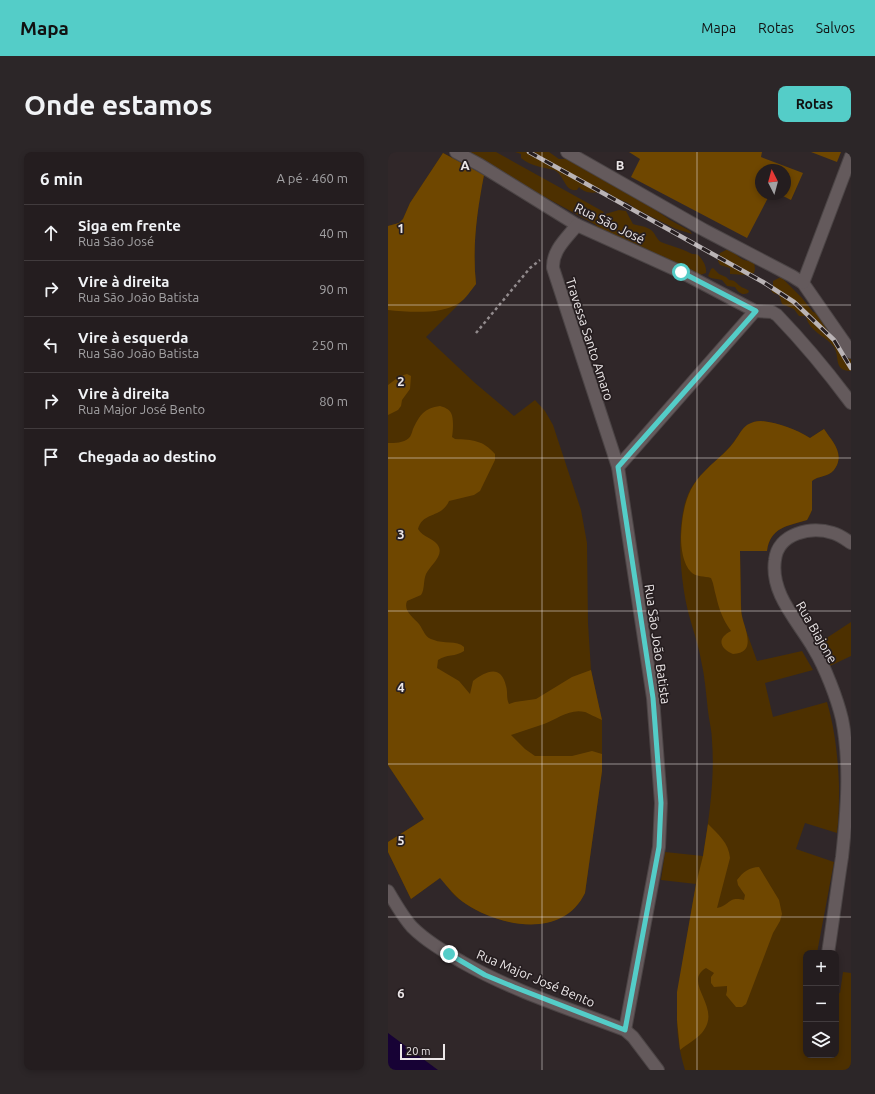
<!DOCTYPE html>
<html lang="pt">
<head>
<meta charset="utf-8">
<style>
	body { margin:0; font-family:Ubuntu,sans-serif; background:#2c2628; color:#f1f3f6 }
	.controls { position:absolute; right:12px; bottom:12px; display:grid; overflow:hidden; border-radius:8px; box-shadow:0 2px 6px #0003 }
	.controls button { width:36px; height:36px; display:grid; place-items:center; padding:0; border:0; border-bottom:1px solid #413b3d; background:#241d1f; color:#f1f3f6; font:20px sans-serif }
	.compass { position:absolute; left:367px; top:12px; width:36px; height:36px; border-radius:50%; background:#241d1f; box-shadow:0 2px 6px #0003; rotate:354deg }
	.scale { position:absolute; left:12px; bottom:10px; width:45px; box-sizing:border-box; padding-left:4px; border:2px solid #ece7e8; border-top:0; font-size:11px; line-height:14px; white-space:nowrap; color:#ece7e8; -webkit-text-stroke:3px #261e20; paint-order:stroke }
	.stop { position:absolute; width:12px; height:12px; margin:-9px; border:3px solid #54cdc8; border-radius:50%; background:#fff }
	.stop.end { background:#54cdc8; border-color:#fff; box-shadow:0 1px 4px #0008 }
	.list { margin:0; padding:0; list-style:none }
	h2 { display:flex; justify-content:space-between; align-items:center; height:52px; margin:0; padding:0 16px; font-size:17px }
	h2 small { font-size:13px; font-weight:400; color:#a3a2a4 }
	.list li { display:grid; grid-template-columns:26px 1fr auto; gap:12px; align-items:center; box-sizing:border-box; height:56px; padding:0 16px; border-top:1px solid #413b3d }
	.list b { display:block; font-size:15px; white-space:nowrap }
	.list p { margin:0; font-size:13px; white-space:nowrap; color:#a3a2a4 }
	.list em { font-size:13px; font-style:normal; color:#a3a2a4 }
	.icon { flex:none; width:22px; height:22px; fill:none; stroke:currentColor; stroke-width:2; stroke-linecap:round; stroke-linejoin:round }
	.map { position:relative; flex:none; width:463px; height:918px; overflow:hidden; border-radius:8px }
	header { display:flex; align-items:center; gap:24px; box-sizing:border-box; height:56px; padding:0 20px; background:#54cdc8; color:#111 }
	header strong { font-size:19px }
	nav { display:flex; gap:22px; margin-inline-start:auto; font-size:14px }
	.intro { display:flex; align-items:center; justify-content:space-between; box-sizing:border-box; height:96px; padding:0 24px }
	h1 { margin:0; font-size:28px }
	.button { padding:10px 18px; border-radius:8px; background:#54cdc8; color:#111; font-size:14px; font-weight:700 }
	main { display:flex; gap:24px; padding:0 24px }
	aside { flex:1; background:#241d1f; border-radius:8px; box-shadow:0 2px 6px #0003 }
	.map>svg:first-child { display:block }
	.green { fill:#4d3000 }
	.forest { fill:#6f4700 }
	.water { fill:#170235 }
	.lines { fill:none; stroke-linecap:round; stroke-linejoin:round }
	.minor-casing { stroke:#4b4445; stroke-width:14 }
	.path { stroke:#928b8d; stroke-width:2.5; stroke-dasharray:3 3; stroke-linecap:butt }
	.minor { stroke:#645a5c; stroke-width:12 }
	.rail-casing { stroke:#bab4b6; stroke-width:4.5 }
	.rail { stroke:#261e20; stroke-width:3; stroke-dasharray:9; stroke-linecap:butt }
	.route { stroke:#54cdc8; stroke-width:5 }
	.grid { fill:none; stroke:#ece7e8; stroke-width:1; stroke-opacity:0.55 }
	.labels { text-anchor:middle; stroke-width:3.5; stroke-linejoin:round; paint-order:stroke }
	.street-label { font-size:13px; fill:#ece7e8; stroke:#261e20 }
	.grid-label { font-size:13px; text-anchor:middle; font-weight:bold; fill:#ece7e8; stroke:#261e20; stroke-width:3.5; stroke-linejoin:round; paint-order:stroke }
</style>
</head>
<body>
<header>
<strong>Mapa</strong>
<nav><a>Mapa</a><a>Rotas</a><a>Salvos</a></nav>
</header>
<div class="intro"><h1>Onde estamos</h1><a class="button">Rotas</a></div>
<main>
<aside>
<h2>6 min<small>A pé · 460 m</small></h2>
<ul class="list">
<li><svg class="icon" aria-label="ahead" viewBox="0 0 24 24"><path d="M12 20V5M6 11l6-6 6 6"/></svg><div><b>Siga em frente</b><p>Rua São José</p></div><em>40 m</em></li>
<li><svg class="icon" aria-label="right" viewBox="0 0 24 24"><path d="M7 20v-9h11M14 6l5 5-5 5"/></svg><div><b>Vire à direita</b><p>Rua São João Batista</p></div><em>90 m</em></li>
<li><svg class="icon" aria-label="left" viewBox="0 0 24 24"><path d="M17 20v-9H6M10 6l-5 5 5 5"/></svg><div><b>Vire à esquerda</b><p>Rua São João Batista</p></div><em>250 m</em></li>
<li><svg class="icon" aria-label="right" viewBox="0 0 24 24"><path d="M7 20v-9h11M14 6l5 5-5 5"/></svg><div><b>Vire à direita</b><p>Rua Major José Bento</p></div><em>80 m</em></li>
<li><svg class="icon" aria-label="arrive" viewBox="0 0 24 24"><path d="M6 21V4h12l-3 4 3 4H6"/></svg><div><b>Chegada ao destino</b></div></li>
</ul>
</aside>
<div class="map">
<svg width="463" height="918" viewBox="0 0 463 918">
	<rect width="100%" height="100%" fill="#302729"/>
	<!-- green -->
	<g class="green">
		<path d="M75 0H108L216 60 214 63 231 58 238 59 245 72C251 74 258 74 263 78 267 81 269 88 273 90 283 94 293 96 302 101 305 103 309 101 311 104 315 108 319 115 318 121L309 124 276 106 277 105 254 99 248 92 209 76 208 73Z"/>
		<path d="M127 0H161L171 7H180L262 54 282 68 302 79 304 82 288 77 248 57 240 51 226 45 216 38C208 42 197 42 191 35L189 38C176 40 177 23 166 18 163 17 160 17 157 16 148 14 140 12 133 6V2Z"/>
		<path d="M55 1 96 23C89 59 84 95 88 132L72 151 38 185 87 231 126 264 147 248 157 259 165 273 193 358 199 391 200 471 203 518 214 568V619L197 741C174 789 105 774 71 747 63 741 58 733 53 725L23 747 0 700V690L36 667 0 613V74L11 71 15 67 22 51Z"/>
		<path d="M338 98C347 97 348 105 356 108 359 109 362 109 366 110L367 117 366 121 359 123 342 122V116L332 113 330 109 332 101Z"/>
		<path d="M325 116 331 122 338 125 341 128C347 128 348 131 352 134 356 137 358 136 361 139L360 141C354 144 350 140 347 135L339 134 334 128 323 126 320 124 323 117Z"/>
		<path d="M393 125 414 146 425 160 432 162 451 194H454L463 202V219C444 219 453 203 445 194 437 183 421 180 418 164H411L406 157 394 152 391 143 385 141 383 138 385 133V129Z"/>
		<path d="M373 269C391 271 407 277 422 286L436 277C443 288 455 299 449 313 447 316 445 320 441 322 435 325 428 325 424 329 422 342 428 357 419 368 399 375 383 374 379 399H352L353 451 354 467 369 509 414 499 425 518 377 531 385 565 439 550C447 578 450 605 451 634 451 650 451 665 449 681L417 671 408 697 446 710 429 801H418V903H448V840L452 841 455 820 463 821V918H297C284 876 289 844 296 802 300 779 304 755 308 732L273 728 277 700 315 704C321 666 327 627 324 589 324 579 321 569 320 559 318 542 317 525 313 508 310 490 303 473 299 455 292 424 287 367 302 338 311 322 326 311 339 298 352 285 353 270 373 269Z"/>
		<polygon points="463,470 463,504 442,514 431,491"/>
	</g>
	<!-- forest -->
	<g class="forest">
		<polygon points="241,0 374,0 373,5 415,21 403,48 391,42 397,42 397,18 373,18 373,42 382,42 359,86 243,25 252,7"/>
		<polygon points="423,0 453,0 449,10"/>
		<path d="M55 1 96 23C89 59 84 95 88 132 83 138 78 147 71 151 54 163 20 160 0 158V74L11 71 15 67 22 51Z"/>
		<polygon points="19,222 23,224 22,237 14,248 13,254 10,258 0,263 0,233 12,224"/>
		<path d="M52 254C56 255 61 257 63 261 66 266 65 280 64 285L67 287C85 288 95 288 107 302V308L92 339 86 343 61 349C53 367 35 359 30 377 35 385 44 386 49 392 58 403 42 413 38 422 35 429 37 437 33 443L19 449C15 459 25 465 31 472 36 479 37 486 46 488 55 492 69 488 76 495V499C68 505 58 502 50 508L49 516 71 529 82 542 85 529C98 519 113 512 118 534 120 540 118 546 121 552L127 550 148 547 184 525 203 518 214 568C209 566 200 561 197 560 182 556 169 567 156 572 145 576 134 579 123 583L137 597 147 604H184L204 599 214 602V619L197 741C175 787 113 775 78 752 67 745 60 735 52 726L23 747 0 700V690L36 667 0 613V291C7 291 15 291 21 286 23 284 24 280 25 277 32 263 36 256 52 254Z"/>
		<path d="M373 269C391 271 407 277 422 286L436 277C443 288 455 299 449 313 447 317 445 320 441 322 435 325 428 325 424 329V358L419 368C400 374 382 375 379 399H352L353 459C355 475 371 501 345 502 331 496 329 486 343 479 335 468 331 457 328 444 326 438 326 432 323 426 317 424 307 425 303 420 295 412 293 396 293 385 294 361 298 337 316 320 324 311 334 304 342 295 354 282 353 270 373 269Z"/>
		<path d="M320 672C330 682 341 691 342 706L329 756C343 753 340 744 356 748L357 743 350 733 349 728C355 720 362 715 371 715L391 748 394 762 392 769 385 781 358 852 354 855H348L338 843 339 839V834L326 835 323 831V825L326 821 318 816C294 830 333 854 316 878 311 886 299 892 292 898L289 868V840L308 732 315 704Z"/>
	</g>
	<!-- water -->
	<polygon class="water" points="0,881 50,918 0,918"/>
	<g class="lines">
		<defs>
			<g id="minor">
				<polyline points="68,0 92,13 189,73 293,120 367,159"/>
				<polyline points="179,0 316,78 404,124 415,131 463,200"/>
				<path d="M189 73C179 86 164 98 165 116L230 315"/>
				<polyline points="415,131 463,4"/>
				<path d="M367 159 384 160 389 163C416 191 440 220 463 251"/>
				<path d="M0 739C7 751 15 765 24 775 38 789 57 800 74 810 125 839 182 857 237 878L245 885 270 918"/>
				<path d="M440 801C445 769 449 737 454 705 459 660 463 612 454 567 449 546 437 515 426 497 410 469 382 442 387 408 390 381 423 374 445 381 452 383 457 387 463 391"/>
				<polyline points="237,878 271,695 273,651 265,546 230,315 367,159"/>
			</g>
		</defs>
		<!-- minor casing -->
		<use href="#minor" class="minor-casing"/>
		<!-- path -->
		<polyline class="path" points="88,181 142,116 152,108"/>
		<!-- minor -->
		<use href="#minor" class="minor"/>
		<defs>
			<polyline id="rail" points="141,0 375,130 406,150 446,188 463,216"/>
		</defs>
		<!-- rail casing -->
		<use href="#rail" class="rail-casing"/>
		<!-- rail -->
		<use href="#rail" class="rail"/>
	</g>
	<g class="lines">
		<!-- route -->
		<polyline class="route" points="61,802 97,823 126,835 237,878 271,695 273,651 265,546 230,315 368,159 293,120"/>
	</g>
	<!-- grid -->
	<path class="grid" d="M154 0V918M309 0V918M0 153H463M0 306H463M0 459H463M0 612H463M0 765H463"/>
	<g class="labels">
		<!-- street labels -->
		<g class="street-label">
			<text transform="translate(222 71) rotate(26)" y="5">Rua São José</text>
			<text transform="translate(202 187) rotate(72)" y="5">Travessa Santo Amaro</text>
			<text transform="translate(429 480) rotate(60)" y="5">Rua Biajone</text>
			<text transform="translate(270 492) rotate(82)" y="5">Rua São João Batista</text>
			<text transform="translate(148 826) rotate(23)" y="5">Rua Major José Bento</text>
		</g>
	</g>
	<g class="grid-label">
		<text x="77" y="18">A</text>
		<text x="232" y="18">B</text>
		<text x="13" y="81">1</text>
		<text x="13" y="234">2</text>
		<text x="13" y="387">3</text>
		<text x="13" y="540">4</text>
		<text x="13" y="693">5</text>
		<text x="13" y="846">6</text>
	</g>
</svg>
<div class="controls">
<button>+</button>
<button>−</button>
<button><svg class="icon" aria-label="layers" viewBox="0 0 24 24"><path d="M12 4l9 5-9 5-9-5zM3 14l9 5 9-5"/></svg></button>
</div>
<svg class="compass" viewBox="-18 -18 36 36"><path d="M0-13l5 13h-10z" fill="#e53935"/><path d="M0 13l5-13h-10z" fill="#a3a2a4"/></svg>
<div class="scale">20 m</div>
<div class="stop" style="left:293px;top:120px"></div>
<div class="stop end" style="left:61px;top:802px"></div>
</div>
</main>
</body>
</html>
